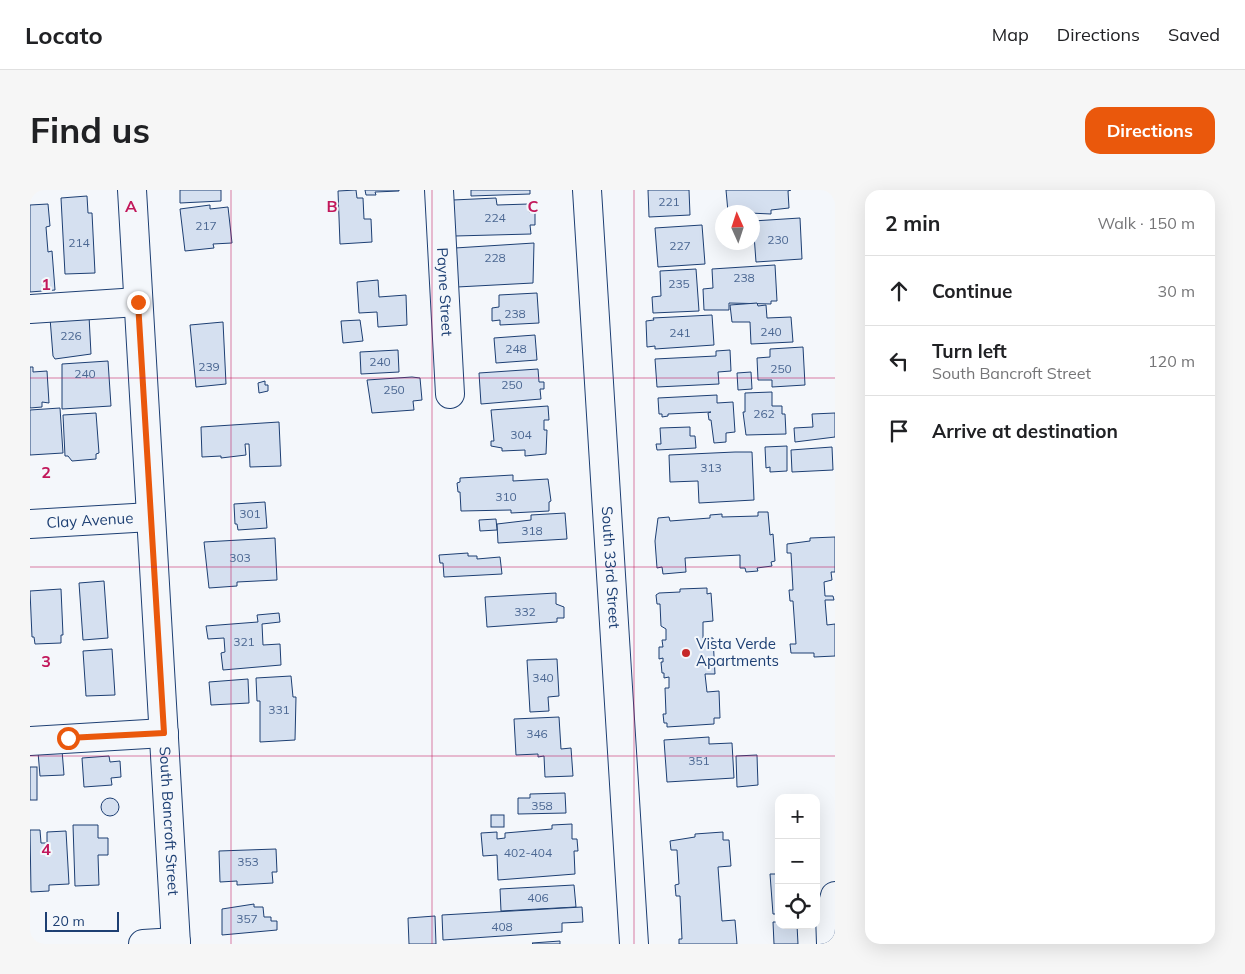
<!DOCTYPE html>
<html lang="en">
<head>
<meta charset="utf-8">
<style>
	body { margin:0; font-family:Mulish,sans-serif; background:#f6f6f6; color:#202124 }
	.controls { position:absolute; right:15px; bottom:15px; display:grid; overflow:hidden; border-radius:10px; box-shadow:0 5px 20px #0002 }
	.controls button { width:45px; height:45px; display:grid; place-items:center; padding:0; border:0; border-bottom:1px solid #e0e0e0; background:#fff; color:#202124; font:25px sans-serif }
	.compass { position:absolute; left:685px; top:15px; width:45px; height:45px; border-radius:50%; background:#fff; box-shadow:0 5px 20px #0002; rotate:357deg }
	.scale { position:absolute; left:15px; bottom:12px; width:74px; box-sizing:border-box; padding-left:5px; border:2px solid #1d3f73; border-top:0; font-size:14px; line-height:18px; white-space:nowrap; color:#1d3f73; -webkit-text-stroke:4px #f4f7fb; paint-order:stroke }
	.stop { position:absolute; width:15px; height:15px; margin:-11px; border:4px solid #ea580c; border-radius:50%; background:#fff }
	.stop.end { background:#ea580c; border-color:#fff; box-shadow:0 1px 5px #0008 }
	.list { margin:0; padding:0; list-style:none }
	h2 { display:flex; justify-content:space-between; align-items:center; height:65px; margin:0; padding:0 20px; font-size:21px }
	h2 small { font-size:16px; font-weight:400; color:#757577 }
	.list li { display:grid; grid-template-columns:32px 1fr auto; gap:15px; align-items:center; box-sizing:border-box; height:70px; padding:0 20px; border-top:1px solid #e0e0e0 }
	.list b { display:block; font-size:19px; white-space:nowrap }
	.list p { margin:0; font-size:16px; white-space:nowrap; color:#757577 }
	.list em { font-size:16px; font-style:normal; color:#757577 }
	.icon { flex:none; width:28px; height:28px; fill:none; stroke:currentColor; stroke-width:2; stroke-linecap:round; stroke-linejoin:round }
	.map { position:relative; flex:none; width:805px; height:754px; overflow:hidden; border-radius:15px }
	header { display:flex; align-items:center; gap:30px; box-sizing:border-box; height:70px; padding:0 25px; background:#fff; border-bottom:1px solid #e0e0e0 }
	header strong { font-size:24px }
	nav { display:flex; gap:28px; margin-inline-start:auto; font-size:18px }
	.intro { display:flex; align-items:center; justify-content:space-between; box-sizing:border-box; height:120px; padding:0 30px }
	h1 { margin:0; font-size:35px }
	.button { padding:12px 22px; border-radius:15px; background:#ea580c; color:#fff; font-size:18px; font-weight:700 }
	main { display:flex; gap:30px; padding:0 30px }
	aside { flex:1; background:#fff; border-radius:15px; box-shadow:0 5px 20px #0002 }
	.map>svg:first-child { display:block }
	.building { fill:#d5e0f0; stroke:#1d3f73 }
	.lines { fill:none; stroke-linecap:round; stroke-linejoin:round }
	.minor-casing { stroke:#1d3f73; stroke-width:30 }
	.highway-casing { stroke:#1d3f73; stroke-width:30 }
	.minor { stroke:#f4f7fb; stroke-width:28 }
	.highway { stroke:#f4f7fb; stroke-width:28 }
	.route { stroke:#ea580c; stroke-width:6 }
	.grid { fill:none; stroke:#c2185b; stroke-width:1; stroke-opacity:0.55 }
	.poi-dot { fill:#c62828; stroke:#f4f7fb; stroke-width:2 }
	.labels { text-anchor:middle; stroke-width:4; stroke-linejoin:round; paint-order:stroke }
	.number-label { font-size:12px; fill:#4b6792 }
	.street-label { font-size:15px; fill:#1d3f73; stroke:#f4f7fb }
	.poi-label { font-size:15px; fill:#1d3f73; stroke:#f4f7fb; text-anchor:start }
	.grid-label { font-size:16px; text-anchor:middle; font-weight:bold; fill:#c2185b; stroke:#f4f7fb; stroke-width:4; stroke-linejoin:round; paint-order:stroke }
</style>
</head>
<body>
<header>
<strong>Locato</strong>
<nav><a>Map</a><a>Directions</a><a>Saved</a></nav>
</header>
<div class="intro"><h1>Find us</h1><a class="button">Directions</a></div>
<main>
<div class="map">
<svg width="805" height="754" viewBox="0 0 805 754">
	<rect width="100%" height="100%" fill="#f4f7fb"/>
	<!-- building -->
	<g class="building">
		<polygon points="150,0 191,0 191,11 150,13"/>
		<polygon points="326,0 327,8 333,8 334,29 341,29 342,52 310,54 308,1"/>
		<polygon points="335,0 369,0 369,1 345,2 346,5 336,5"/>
		<polygon points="441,0 500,0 500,4 441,6"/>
		<polygon points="618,0 659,0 660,25 619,27"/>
		<polygon points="696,0 761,0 758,1 759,18 741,20 741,24 698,22"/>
		<polygon points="57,6 58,23 62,23 65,83 35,84 31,8"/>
		<polygon points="466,8 467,15 499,14 499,22 505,22 505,35 500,35 501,44 425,46 423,10"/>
		<polygon points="18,14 20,36 16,37 18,62 22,61 25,100 0,102 0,15"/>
		<polygon points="180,15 180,19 198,17 202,53 183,54 184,58 155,61 150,19"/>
		<polygon points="770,28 772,69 726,72 723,31"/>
		<polygon points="672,35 675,74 628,77 625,38"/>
		<polygon points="504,53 503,93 427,97 425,58"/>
		<polygon points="745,75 747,111 741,111 741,114 699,113 699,120 674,120 673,99 683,98 682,79"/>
		<polygon points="666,79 669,121 623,123 622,107 631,106 630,81"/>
		<polygon points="348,90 349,107 376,105 377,135 348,137 347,122 329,123 327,92"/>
		<polygon points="507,103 509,133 470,135 470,130 462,131 462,118 469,117 469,105"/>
		<polygon points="727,113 728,116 736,115 737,128 761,127 763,152 721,154 720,132 702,132 700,115"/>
		<polygon points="682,125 684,155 625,159 625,156 617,157 616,131 624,130 623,128"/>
		<polygon points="59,126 61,164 25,169 23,166 20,128"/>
		<polygon points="330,130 333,151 313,153 311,131"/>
		<polygon points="193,132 196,194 166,197 160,135"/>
		<polygon points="505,145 507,170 466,173 464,148"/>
		<polygon points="773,157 775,195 742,197 742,190 728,190 727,168 740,167 740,159"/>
		<polygon points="368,160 369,182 331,184 330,162"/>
		<polygon points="700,160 701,181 688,182 689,194 627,197 625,169 686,166 686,161"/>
		<polygon points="78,171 81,216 32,219 32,174"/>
		<polygon points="0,177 3,177 3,182 17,181 19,213 12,212 12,217 0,218"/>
		<polygon points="508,179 509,192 514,192 514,199 510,199 511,209 451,214 449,183"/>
		<polygon points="721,182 722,199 708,200 707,183"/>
		<polygon points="382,187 390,188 392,210 383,211 384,220 342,223 337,190"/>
		<polygon points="235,191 235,195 238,195 238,201 229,203 228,193"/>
		<polygon points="742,202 742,216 752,216 752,224 755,224 756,244 716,245 713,222 715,222 715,203"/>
		<polygon points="687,205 687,213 703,212 705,242 696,243 696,252 684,253 681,230 679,230 678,223 681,222 638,224 638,226 632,227 632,224 629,224 628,208"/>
		<polygon points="518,216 519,230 514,230 514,240 517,240 516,264 495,266 495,260 472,261 472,258 461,256 461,251 464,251 461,220"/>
		<polygon points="30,218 33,263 0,265 0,220"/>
		<polygon points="66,223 69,263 66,264 66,269 42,271 38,266 35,266 33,225"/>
		<polygon points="805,223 805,247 765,252 764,238 783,237 782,224"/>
		<polygon points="249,232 251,276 220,277 219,254 215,254 216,265 191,268 191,266 172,267 171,237"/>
		<polygon points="660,237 660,246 665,246 666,258 627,260 626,254 631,254 630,238"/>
		<polygon points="757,256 757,281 740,282 740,277 736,278 735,257"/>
		<polygon points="802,257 803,280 762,282 761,260"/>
		<polygon points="705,262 722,262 724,310 669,313 668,291 640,292 639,265"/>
		<polygon points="483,285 483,291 518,289 521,311 519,312 519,321 481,323 481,320 431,321 430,302 428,302 427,293 430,292 430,288"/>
		<polygon points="235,312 237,338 208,340 207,334 205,334 204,314"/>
		<polygon points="728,322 738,322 740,345 743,344 745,371 741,372 742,376 727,378 728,381 716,382 715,378 710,378 710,365 655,368 656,382 633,384 632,377 627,378 625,351 628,328 639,327 640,331 680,328 680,325 692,324 692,327 728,326"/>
		<polygon points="535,323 537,349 468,353 467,334 501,330 501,325"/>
		<polygon points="466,329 467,340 450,341 449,330"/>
		<polygon points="805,347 805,382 801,382 802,390 794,392 795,406 803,406 804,410 795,410 797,435 805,434 805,466 784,467 784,463 761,463 760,454 766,454 763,411 760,411 759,400 763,400 761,363 757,363 757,354 780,351 780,348"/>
		<polygon points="245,348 247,390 207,392 207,396 179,398 174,352"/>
		<polygon points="438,363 438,366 447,366 447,369 470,367 472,384 414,387 413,373 410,373 409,365"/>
		<polygon points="74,391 78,448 53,450 49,393"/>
		<polygon points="677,398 677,404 681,403 683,431 673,432 673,448 683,448 685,484 675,484 677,502 689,501 690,528 684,528 684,534 637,537 637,533 634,533 633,524 636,524 635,498 639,498 639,487 634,488 634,483 632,483 631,472 633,472 633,468 629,469 629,457 633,457 632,450 636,450 636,439 631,436 630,414 627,414 626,405 629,403 650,402 650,399"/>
		<polygon points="31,399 33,445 31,445 31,453 5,454 4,447 2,447 0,401"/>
		<polygon points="526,403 526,414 534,417 534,428 527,428 527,432 457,437 455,407"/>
		<polygon points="249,423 250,432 232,434 233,455 250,454 251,475 193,480 191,463 195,462 194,448 178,449 176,436 228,432 227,425"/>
		<polygon points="82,459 85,505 56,506 53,461"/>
		<polygon points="527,469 529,506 518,507 519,521 500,522 497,470"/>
		<polygon points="261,486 263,507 266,507 265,550 230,552 230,511 227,511 226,488"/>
		<polygon points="218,489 219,513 181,515 179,492"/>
		<polygon points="529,527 531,559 541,558 543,586 515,587 514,566 508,567 508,564 486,565 484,529"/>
		<polygon points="679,547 679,554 702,553 704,588 637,592 634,550"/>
		<polygon points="32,560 34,585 10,586 8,562"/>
		<polygon points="727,565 728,595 707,597 706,566"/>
		<polygon points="79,566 80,572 90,571 91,587 81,588 82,595 54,597 52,568"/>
		<rect x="0" y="577" width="7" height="33"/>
		<polygon points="535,603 536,623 488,624 488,608 500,608 500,604"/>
		<circle cx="80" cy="617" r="9"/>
		<rect x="461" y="625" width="13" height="12"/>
		<polygon points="542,634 542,649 547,649 548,661 544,661 545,684 468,690 467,665 453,666 451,643 467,642 467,649 475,648 475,643 522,639 522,635"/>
		<polygon points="43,635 68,635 68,648 78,648 78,665 68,665 69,695 45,696"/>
		<polygon points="0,640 10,640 11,653 17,653 17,642 36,641 39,694 19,695 19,701 1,702"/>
		<polygon points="693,642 693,650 699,650 701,676 688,677 692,731 705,730 707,754 649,754 649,749 652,749 650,706 646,706 645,695 649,694 647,660 641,660 640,651 665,647 665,644"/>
		<polygon points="246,659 247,682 242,682 243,693 207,695 207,691 190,692 189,661"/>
		<polygon points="740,684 749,684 749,724 743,724"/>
		<polygon points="544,695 546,717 471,721 470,699"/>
		<polygon points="224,714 224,717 233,717 234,727 241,727 241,731 247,731 247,740 192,745 192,719"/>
		<polygon points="552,717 553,732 532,733 532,742 413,750 412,725"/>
		<polygon points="405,726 406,754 379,754 378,728"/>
		<polygon points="743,732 749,732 749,735 767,735 768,754 744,754"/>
		<polygon points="530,751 530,754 503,754 502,753"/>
	</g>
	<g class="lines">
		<defs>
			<g id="minor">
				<path id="s1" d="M102 0 146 754"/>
				<path id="s2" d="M409 0 420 204"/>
				<path id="s3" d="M557 0 604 754"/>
				<polyline points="0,119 108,112"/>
				<path id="s4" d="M0 334 121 327"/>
				<polyline points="0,551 134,543"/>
				<polyline points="113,754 146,752"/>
			</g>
			<polyline id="highway" points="801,754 800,724 805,706"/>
		</defs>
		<!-- minor casing -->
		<use href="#minor" class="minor-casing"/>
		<!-- highway casing -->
		<use href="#highway" class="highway-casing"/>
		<!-- minor -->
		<use href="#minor" class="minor"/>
		<!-- highway -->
		<use href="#highway" class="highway"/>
	</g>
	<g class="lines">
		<!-- route -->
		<polyline class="route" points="38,548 134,543 108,112"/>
	</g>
	<!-- grid -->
	<path class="grid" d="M201 0V754M402 0V754M604 0V754M0 188H805M0 377H805M0 566H805"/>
	<!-- markers -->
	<circle class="poi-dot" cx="656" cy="463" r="5"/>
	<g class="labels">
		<!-- number labels -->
		<g class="number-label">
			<text x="639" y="16">221</text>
			<text x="465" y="32">224</text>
			<text x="176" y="40">217</text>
			<text x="748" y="54">230</text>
			<text x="49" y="57">214</text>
			<text x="650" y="60">227</text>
			<text x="465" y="72">228</text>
			<text x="714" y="92">238</text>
			<text x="649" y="98">235</text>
			<text x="485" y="128">238</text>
			<text x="741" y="146">240</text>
			<text x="650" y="147">241</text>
			<text x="41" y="150">226</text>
			<text x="486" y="163">248</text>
			<text x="350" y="176">240</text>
			<text x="179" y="181">239</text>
			<text x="751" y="183">250</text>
			<text x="55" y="188">240</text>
			<text x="482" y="199">250</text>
			<text x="364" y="204">250</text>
			<text x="734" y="228">262</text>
			<text x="491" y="249">304</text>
			<text x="681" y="282">313</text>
			<text x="476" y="311">310</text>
			<text x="220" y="328">301</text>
			<text x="502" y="345">318</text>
			<text x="210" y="372">303</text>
			<text x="495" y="426">332</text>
			<text x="214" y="456">321</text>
			<text x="513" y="492">340</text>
			<text x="249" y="524">331</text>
			<text x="507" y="548">346</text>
			<text x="669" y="575">351</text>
			<text x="512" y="620">358</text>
			<text x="498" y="667">402-404</text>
			<text x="218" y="676">353</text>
			<text x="508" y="712">406</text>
			<text x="217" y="733">357</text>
			<text x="472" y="741">408</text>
		</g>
		<!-- street labels -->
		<g class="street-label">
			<text dy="5" stroke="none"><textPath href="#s2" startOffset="102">Payne Street</textPath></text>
			<text dy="5" stroke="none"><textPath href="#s4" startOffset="60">Clay Avenue</textPath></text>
			<text dy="5" stroke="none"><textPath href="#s3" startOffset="378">South 33rd Street</textPath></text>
			<text dy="5" stroke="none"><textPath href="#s1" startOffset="632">South Bancroft Street</textPath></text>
		</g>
		<!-- poi labels -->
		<g class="poi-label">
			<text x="666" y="459">Vista Verde<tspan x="666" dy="17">Apartments</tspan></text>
		</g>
	</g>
	<g class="grid-label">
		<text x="101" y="22">A</text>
		<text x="302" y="22">B</text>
		<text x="503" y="22">C</text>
		<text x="16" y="100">1</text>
		<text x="16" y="288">2</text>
		<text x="16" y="477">3</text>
		<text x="16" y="665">4</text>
	</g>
</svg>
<div class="controls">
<button>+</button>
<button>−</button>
<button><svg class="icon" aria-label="locate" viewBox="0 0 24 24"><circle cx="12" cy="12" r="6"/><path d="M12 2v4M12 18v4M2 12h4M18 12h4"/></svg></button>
</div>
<svg class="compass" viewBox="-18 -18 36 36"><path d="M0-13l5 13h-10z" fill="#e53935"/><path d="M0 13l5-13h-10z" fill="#757577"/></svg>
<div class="scale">20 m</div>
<div class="stop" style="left:38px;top:548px"></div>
<div class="stop end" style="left:108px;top:112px"></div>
</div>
<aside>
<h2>2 min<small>Walk · 150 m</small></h2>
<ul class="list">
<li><svg class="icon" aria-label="ahead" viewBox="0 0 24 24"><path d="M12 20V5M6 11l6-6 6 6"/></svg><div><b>Continue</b></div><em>30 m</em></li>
<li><svg class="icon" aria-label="left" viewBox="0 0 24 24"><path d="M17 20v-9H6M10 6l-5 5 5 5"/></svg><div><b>Turn left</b><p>South Bancroft Street</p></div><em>120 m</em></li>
<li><svg class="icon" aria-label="arrive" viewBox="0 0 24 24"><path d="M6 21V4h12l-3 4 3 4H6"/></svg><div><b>Arrive at destination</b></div></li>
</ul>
</aside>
</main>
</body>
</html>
